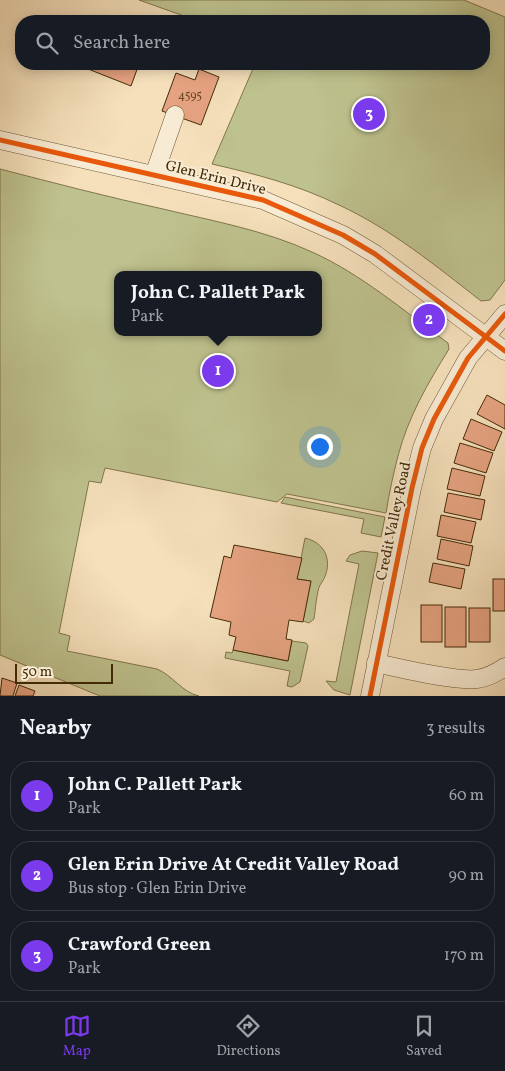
<!DOCTYPE html>
<html lang="en">
<head>
<meta charset="utf-8">
<style>
	body { margin:0; font-family:Vollkorn,serif; background:#20242c; color:#f1f3f6 }
	.scale { position:absolute; left:15px; bottom:12px; width:98px; box-sizing:border-box; padding-left:5px; border:2px solid #442b08; border-top:0; font-size:14px; line-height:18px; white-space:nowrap; color:#442b08; -webkit-text-stroke:4px #f8ebd3; paint-order:stroke }
	.you { position:absolute; left:319px; top:446px; width:18px; height:18px; margin:-12px; border:4px solid #fff; border-radius:50%; background:#1a73e8; box-shadow:0 0 0 8px #1a73e833 }
	.badge { display:grid; place-items:center; width:32px; height:32px; border-radius:50%; background:#7c3aed; color:#fff; font-size:16px; font-weight:700 }
	.pin { position:absolute; translate:-50% -50%; border:2px solid #fff; box-shadow:0 1px 5px #0006 }
	.popup { position:absolute; left:114px; top:271px; width:208px; height:65px; box-sizing:border-box; display:grid; place-content:center; border-radius:10px; background:#171b24; filter:drop-shadow(0 1px 4px #0005); font-size:16px; white-space:nowrap; color:#9ea1a6 }
	.popup b { font-size:19px; color:#f1f3f6 }
	.popup::after { content:''; position:absolute; left:50%; top:100%; margin-left:-10px; border:10px solid transparent; border-top-color:#171b24 }
	.list { margin:0; padding:0; list-style:none }
	h2 { display:flex; justify-content:space-between; align-items:center; height:65px; margin:0; padding:0 20px; font-size:21px }
	h2 small { font-size:16px; font-weight:400; color:#9ea1a6 }
	.list li { display:grid; grid-template-columns:32px 1fr auto; gap:15px; align-items:center; box-sizing:border-box; height:70px; margin:0 10px 10px; padding:0 10px; border:1px solid #363941; border-radius:20px }
	.list b { display:block; font-size:19px; white-space:nowrap }
	.list p { margin:0; font-size:16px; white-space:nowrap; color:#9ea1a6 }
	.list em { font-size:16px; font-style:normal; color:#9ea1a6 }
	.icon { flex:none; width:28px; height:28px; fill:none; stroke:currentColor; stroke-width:2; stroke-linecap:round; stroke-linejoin:round }
	.map { position:relative; flex:none; width:505px; height:696px; overflow:hidden }
	.search { position:absolute; background:#171b24; box-shadow:0 2px 12px #0003; left:15px; right:15px; top:15px; height:55px; display:flex; align-items:center; gap:12px; box-sizing:border-box; padding:0 18px; border-radius:20px; color:#9ea1a6; font-size:19px }
	.sheet { height:305px; background:#171b24 }
	nav { display:flex; justify-content:space-around; align-items:center; box-sizing:border-box; height:70px; border-top:1px solid #363941; background:#171b24; font-size:14px; color:#9ea1a6 }
	nav a { display:grid; justify-items:center; gap:2px }
	nav .on { color:#7c3aed }
	.map>svg:first-child { display:block }
	.green { fill:#bec28e; stroke:#81764b; fill-rule:evenodd }
	.building { fill:#e6a381; stroke:#442b08 }
	.lines { fill:none; stroke-linecap:round; stroke-linejoin:round }
	.minor-casing { stroke:#705835; stroke-width:19 }
	.minor { stroke:#f8ebd3; stroke-width:18 }
	.cycleway-casing { stroke:#f8ebd3; stroke-width:8 }
	.cycleway { stroke:#e8590c; stroke-width:5 }
	.labels { text-anchor:middle; stroke-width:4; stroke-linejoin:round; paint-order:stroke }
	.number-label { font-size:12px; fill:#6c4926 }
	.street-label { font-size:15px; fill:#442b08; stroke:#f8ebd3 }
</style>
</head>
<body>
<div class="map">
<svg width="505" height="696" viewBox="0 0 505 696">
	<rect width="100%" height="100%" fill="#f5e0bb"/>
	<filter id="stains"><feTurbulence type="fractalNoise" baseFrequency=".004" numOctaves="4"/><feColorMatrix values="0 0 0 0 .2 0 0 0 0 .09 0 0 0 0 .02 0 0 0 .5 -.17"/></filter>
	<radialGradient id="worn" r=".72"><stop offset=".6" stop-color="#630" stop-opacity="0"/><stop offset="1" stop-color="#630" stop-opacity=".3"/></radialGradient>
	<!-- green -->
	<g class="green">
		<path d="M139 0H464L505 17V280L490 300 481 301C436 266 391 229 339 205 298 185 256 174 212 164L255 64H484V21H198Z"/>
		<path d="M0 169C54 183 108 197 163 209 213 221 264 230 312 252 361 274 404 311 448 343L449 349C428 383 408 417 398 456 393 475 389 494 386 513L287 494 277 502 105 468 101 483 89 481 59 633 70 636 67 651 157 669C172 675 183 693 199 696H100L0 655ZM118 275H318V332H118Z"/>
		<polygon points="285,497 385,517 381,537 361,533 364,519 281,503"/>
		<path d="M305 538C330 544 333 568 320 585 317 590 315 612 314 619L309 623 303 621 311 581 297 579Z"/>
		<polygon points="362,551 378,553 350,695 334,690 326,681 336,682 359,564 346,561 350,555"/>
		<polygon points="292,641 306,643 308,646 300,682 292,687 287,686 290,671 225,658 226,652 232,653 233,650 288,661"/>
	</g>
	<!-- building -->
	<g class="building">
		<polygon points="84,64 139,64 131,86 83,67"/>
		<polygon points="199,69 219,77 201,125 162,111 176,73 195,80"/>
		<polygon points="487,395 505,405 505,429 477,414"/>
		<polygon points="471,419 502,432 494,451 463,439"/>
		<polygon points="460,443 493,453 486,473 454,463"/>
		<polygon points="452,468 485,476 480,496 447,489"/>
		<polygon points="448,493 485,500 481,520 444,512"/>
		<polygon points="441,515 476,522 471,543 437,536"/>
		<polygon points="441,539 473,546 469,566 437,559"/>
		<polygon points="234,545 302,558 297,579 311,581 303,622 289,620 286,639 292,640 288,661 233,650 236,637 229,635 231,622 210,617 224,556 231,558"/>
		<polygon points="433,563 465,569 461,589 429,582"/>
		<rect x="493" y="579" width="12" height="32"/>
		<rect x="421" y="605" width="21" height="37"/>
		<rect x="445" y="607" width="21" height="40"/>
		<rect x="469" y="608" width="21" height="34"/>
		<polygon points="2,678 17,683 13,696 0,696"/>
		<polygon points="19,685 35,691 33,696 15,696"/>
	</g>
	<g class="lines">
		<defs>
			<g id="minor">
				<polyline points="0,140 263,200 343,235 375,254 505,351"/>
				<polyline points="154,175 175,115"/>
				<path d="M376 663C399 668 456 682 477 679 487 678 496 673 505 667"/>
				<polyline points="370,696 412,488 422,448 434,419 468,358 505,314"/>
			</g>
		</defs>
		<!-- minor casing -->
		<use href="#minor" class="minor-casing"/>
		<!-- minor -->
		<use href="#minor" class="minor"/>
		<defs>
			<g id="cycleway">
				<polyline points="0,140 263,200 343,235 375,254 505,351"/>
				<polyline points="370,696 412,488 422,448 434,419 468,358 505,314"/>
			</g>
		</defs>
		<!-- cycleway casing -->
		<use href="#cycleway" class="cycleway-casing"/>
		<!-- cycleway -->
		<use href="#cycleway" class="cycleway"/>
	</g>
	<g class="labels">
		<!-- number labels -->
		<g class="number-label">
			<text x="190" y="99">4595</text>
		</g>
		<!-- street labels -->
		<g class="street-label">
			<text transform="translate(216 177) rotate(14)" y="5">Glen Erin Drive</text>
			<text transform="translate(393 521) rotate(-78)" y="5">Credit Valley Road</text>
		</g>
	</g>
	<rect width="100%" height="100%" filter="url(#stains)"/>
	<rect width="100%" height="100%" fill="url(#worn)"/>
</svg>
<div class="scale">50 m</div>
<div class="you"></div>
<div class="pin badge" style="left:218px;top:371px">1</div>
<div class="popup"><b>John C. Pallett Park</b>Park</div>
<div class="pin badge" style="left:429px;top:320px">2</div>
<div class="pin badge" style="left:369px;top:114px">3</div>
<div class="search"><svg class="icon" aria-label="search" viewBox="0 0 24 24"><circle cx="10" cy="10" r="6"/><path d="M15 15l6 6"/></svg>Search here</div>
</div>
<section class="sheet">
<h2>Nearby<small>3 results</small></h2>
<ul class="list">
<li><span class="badge">1</span><div><b>John C. Pallett Park</b><p>Park</p></div><em>60 m</em></li>
<li><span class="badge">2</span><div><b>Glen Erin Drive At Credit Valley Road</b><p>Bus stop · Glen Erin Drive</p></div><em>90 m</em></li>
<li><span class="badge">3</span><div><b>Crawford Green</b><p>Park</p></div><em>170 m</em></li>
</ul>
</section>
<nav>
<a class="on"><svg class="icon" aria-label="map" viewBox="0 0 24 24"><path d="M3 6l6-2 6 2 6-2v14l-6 2-6-2-6 2zM9 4v14M15 6v14"/></svg>Map</a>
<a><svg class="icon" aria-label="directions" viewBox="0 0 24 24"><path d="M12 3l9 9-9 9-9-9zM9 14v-3h6M13 9l2 2-2 2"/></svg>Directions</a>
<a><svg class="icon" aria-label="saved" viewBox="0 0 24 24"><path d="M7 4h10v16l-5-4-5 4z"/></svg>Saved</a>
</nav>
</body>
</html>
